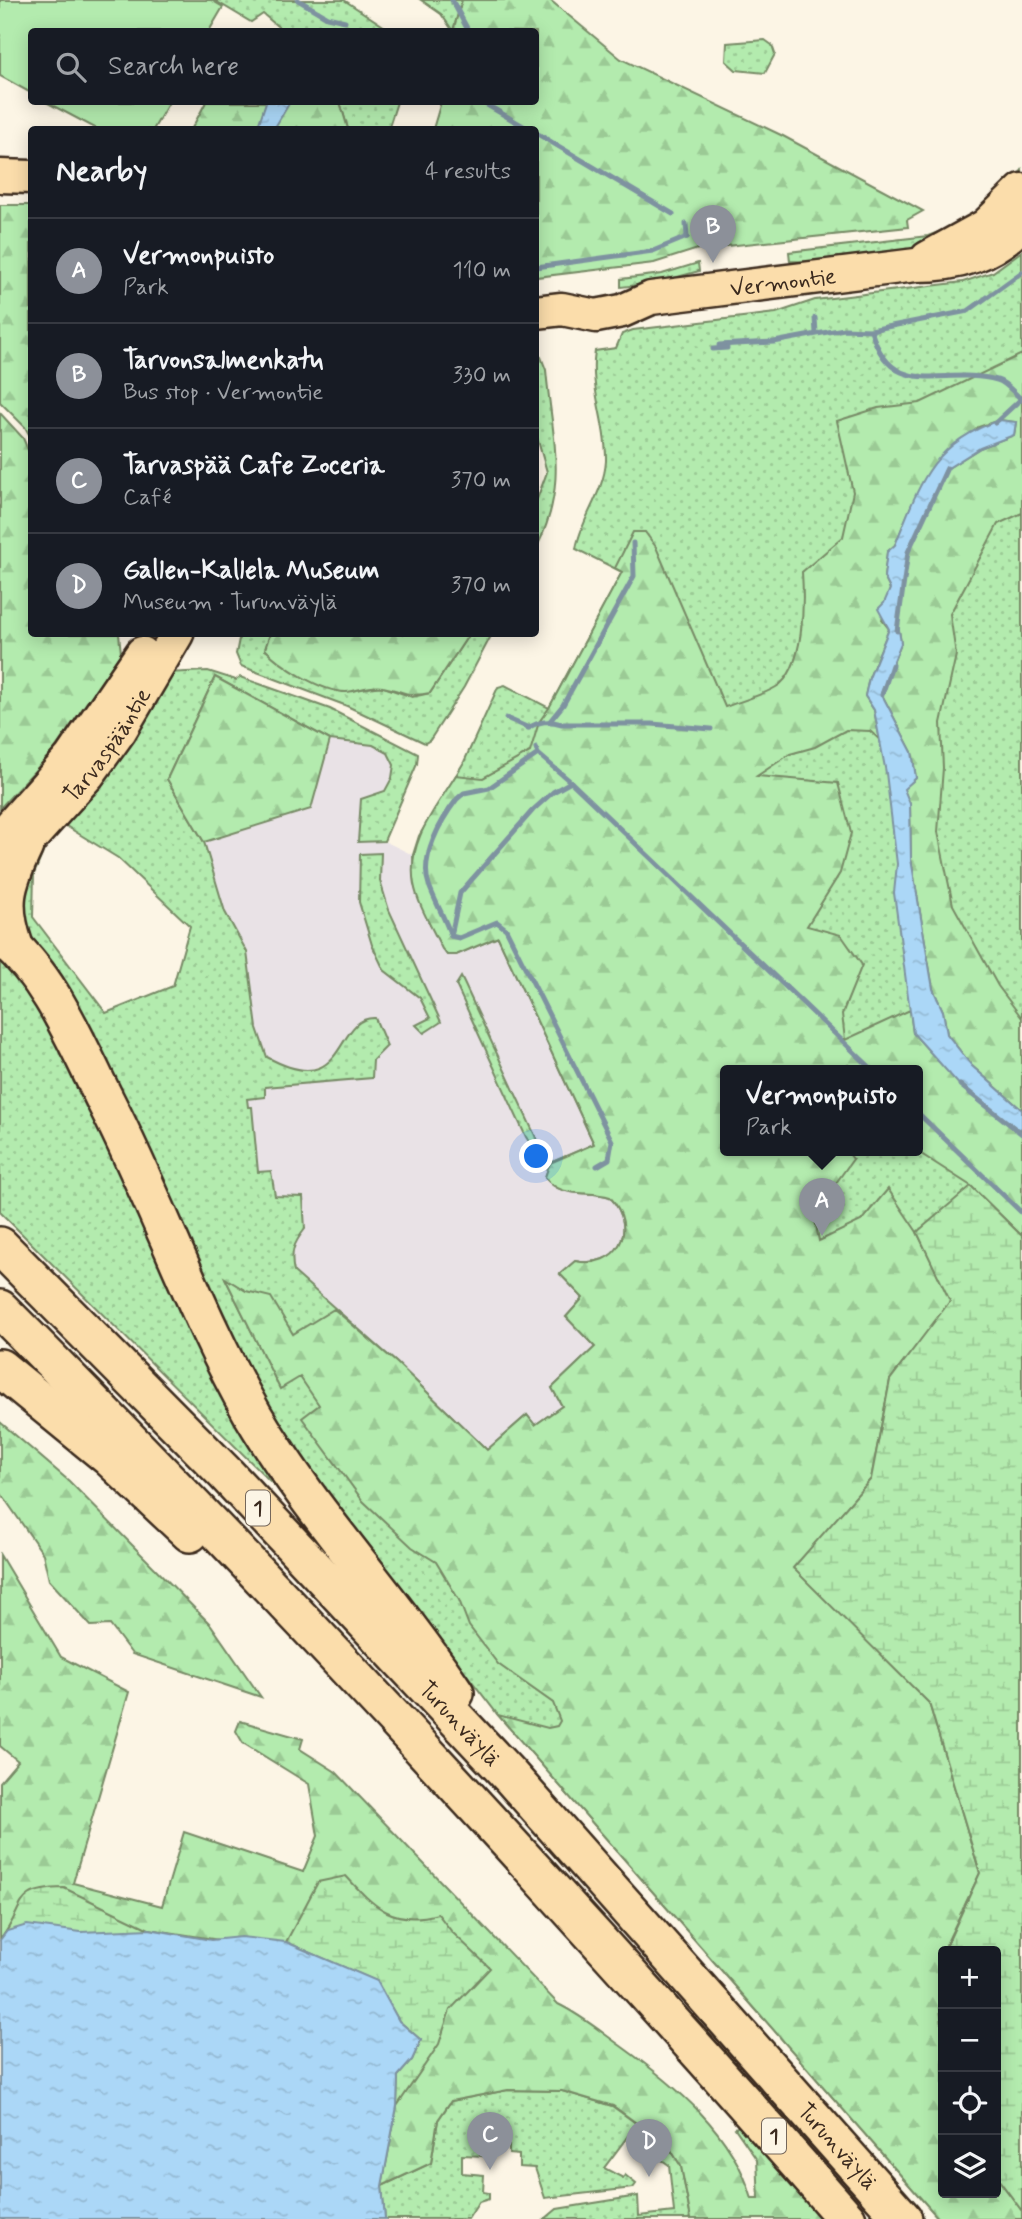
<!DOCTYPE html>
<html lang="en">
<head>
<meta charset="utf-8">
<style>
	body { margin:0; font-family:Mynerve,sans-serif; background:#20242c; color:#f1f3f6 }
	.controls { position:absolute; right:21px; bottom:21px; display:grid; overflow:hidden; border-radius:7px; box-shadow:0 4px 18px #0003 }
	.controls button { width:63px; height:63px; display:grid; place-items:center; padding:0; border:0; border-bottom:2px solid #363941; background:#171b24; color:#f1f3f6; font:35px sans-serif }
	.you { position:absolute; left:537px; top:1157px; width:24px; height:24px; margin:-18px; border:5px solid #fff; border-radius:50%; background:#1a73e8; box-shadow:0 0 0 10px #1a73e833 }
	.badge { display:grid; place-items:center; width:46px; height:46px; border-radius:50%; background:#8c9099; color:#fff; font-size:23px; font-weight:700 }
	.pin { position:absolute; translate:-50% -58px; filter:drop-shadow(0 2px 4px #0008) }
	.pin::after { content:''; position:absolute; top:37px; width:24px; height:21px; background:inherit; clip-path:polygon(0 0,100% 0,50% 100%) }
	.popup { position:absolute; left:720px; top:1065px; width:203px; height:91px; box-sizing:border-box; display:grid; place-content:center; border-radius:7px; background:#171b24; filter:drop-shadow(0 2px 5px #0005); font-size:23px; white-space:nowrap; color:#9ea1a6 }
	.popup b { font-size:26px; color:#f1f3f6 }
	.popup::after { content:''; position:absolute; left:50%; top:100%; margin-left:-14px; border:14px solid transparent; border-top-color:#171b24 }
	.list { margin:0; padding:0; list-style:none }
	h2 { display:flex; justify-content:space-between; align-items:center; height:91px; margin:0; padding:0 28px; font-size:30px }
	h2 small { font-size:23px; font-weight:400; color:#9ea1a6 }
	.list li { display:grid; grid-template-columns:46px 1fr auto; gap:21px; align-items:center; box-sizing:border-box; height:105px; padding:0 28px; border-top:2px solid #363941 }
	.list b { display:block; font-size:26px; white-space:nowrap }
	.list p { margin:0; font-size:23px; white-space:nowrap; color:#9ea1a6 }
	.list em { font-size:23px; font-style:normal; color:#9ea1a6 }
	.icon { flex:none; width:38px; height:38px; fill:none; stroke:currentColor; stroke-width:2; stroke-linecap:round; stroke-linejoin:round }
	.map { position:relative; flex:none; width:1022px; height:2219px; overflow:hidden }
	.search { position:absolute; background:#171b24; box-shadow:0 4px 18px #0003; left:28px; top:28px; width:511px; height:77px; display:flex; align-items:center; gap:18px; box-sizing:border-box; padding:0 24px; border-radius:7px; color:#9ea1a6; font-size:26px }
	.panel { position:absolute; background:#171b24; box-shadow:0 4px 18px #0003; left:28px; top:126px; width:511px; height:511px; border-radius:7px }
	.map>svg:first-child { display:block }
	.built { fill:#e9e2e6 }
	.green { fill:url(#green-dots); stroke:#778a66; stroke-width:2; fill-rule:evenodd }
	.forest { fill:url(#forest-firs); stroke:#778a66; stroke-width:2 }
	.wetland { fill:url(#wetland-marsh); stroke:#778a66; stroke-width:2 }
	.pitch { fill:#b3ebae; stroke:#778a66; stroke-width:2 }
	.water { fill:url(#water-ripples); stroke:#7e92a0; stroke-width:2 }
	.lines { fill:none; stroke-linecap:round; stroke-linejoin:round }
	.stream { stroke:#7e92a0; stroke-width:5 }
	.major-casing { stroke:#3b2a1e; stroke-width:37 }
	.highway-casing { stroke:#3b2a1e; stroke-width:42 }
	.major { stroke:#fbddab; stroke-width:32 }
	.highway { stroke:#fbddab; stroke-width:37 }
	.labels { text-anchor:middle; stroke-width:5; stroke-linejoin:round; paint-order:stroke }
	.shield { fill:#fcf5e5; stroke:#75675a; stroke-width:2 }
	.shield-label { font-size:21px; font-weight:bold; fill:#3b2a1e }
	.street-label { font-size:23px; fill:#3b2a1e; stroke:#fcf5e5 }
</style>
</head>
<body>
<div class="map">
<svg width="1022" height="2219" viewBox="0 0 1022 2219">
	<defs>
		<pattern id="green-dots" width="8" height="8" patternUnits="userSpaceOnUse" patternTransform="scale(1.75)"><rect width="8" height="8" fill="#b3ebae"/><path d="M2 2h.1M6 6h.1" fill="none" stroke="#9bca95" stroke-width="1.8" stroke-linecap="round"/></pattern>
		<pattern id="forest-firs" width="22" height="20" patternUnits="userSpaceOnUse" patternTransform="scale(1.75)"><rect width="22" height="20" fill="#b3ebae"/><path d="M5 1l3.5 6h-7zM16 11l3.5 6h-7z" fill="#9bca95"/></pattern>
		<pattern id="wetland-marsh" width="20" height="14" patternUnits="userSpaceOnUse" patternTransform="scale(1.75)"><rect width="20" height="14" fill="#b3ebae"/><path d="M1 5h8M5 5V1M11 12h8M15 12V8" fill="none" stroke="#9bca95"/></pattern>
		<pattern id="water-ripples" width="26" height="14" patternUnits="userSpaceOnUse" patternTransform="scale(1.75)"><rect width="26" height="14" fill="#abd7f7"/><path d="M2 4q2-2 4 0t4 0M15 11q2-2 4 0t4 0" fill="none" stroke="#94b9d3"/></pattern>
	</defs>
	<rect width="100%" height="100%" fill="#fcf5e5"/>
	<filter id="ink" filterUnits="userSpaceOnUse"><feTurbulence type="fractalNoise" baseFrequency=".0143" numOctaves="2"/><feDisplacementMap in="SourceGraphic" scale="14" xChannelSelector="R" yChannelSelector="G"/><feConvolveMatrix kernelMatrix="1 2 1 2 8 2 1 2 1" color-interpolation-filters="sRGB"/></filter>
	<g filter="url(#ink)">
		<!-- built -->
		<polygon class="built" points="330,740 373,745 388,753 394,765 392,778 385,791 371,798 358,842 384,841 413,855 414,885 447,955 456,955 497,936 594,1144 550,1163 575,1193 587,1192 610,1197 623,1216 622,1241 610,1256 585,1264 575,1262 583,1298 566,1317 596,1347 552,1388 562,1406 534,1425 527,1415 487,1450 397,1363 294,1272 290,1255 295,1241 305,1229 302,1197 275,1196 273,1186 258,1172 252,1107 248,1107 247,1099 264,1087 372,1078 354,1025 335,1059 308,1071 285,1067 267,1057 257,1028 247,952 225,912 204,842 310,809"/>
		<!-- green -->
		<g class="green">
			<polygon points="214,0 344,0 391,31 283,31 263,14 251,22"/>
			<polygon points="421,0 462,0 453,31 441,14"/>
			<polygon points="765,40 772,45 775,54 765,73 736,70 726,61 727,43"/>
			<polygon points="340,102 397,102 388,130 348,129"/>
			<path d="M1022 170V181L1009 195 918 250 843 263 790 261 789 252 928 236C965 223 999 201 1022 170Z"/>
			<path d="M1022 251V2219H939L498 1715 300 1458 250 1376 86 1020 29 938 20 886 49 838 34 874 33 917 106 1013 173 986 190 926 118 858 66 826 55 829 166 673 208 671 236 680 240 677 330 709 418 754 417 764 384 841 358 842 361 799 385 791 392 778 394 765 388 753 373 745 330 740 215 677 167 779 204 842 225 912 247 952 257 1028 267 1057C349 1102 333 1016 375 1018L387 1046 373 1060 372 1078 265 1087V1097L247 1099 248 1107H252L258 1172 271 1171 275 1196 303 1197 305 1229C293 1244 290 1253 294 1272L397 1363 487 1450 527 1415 535 1425 562 1406 552 1388 595 1347 566 1317 583 1298 560 1274 575 1261C618 1270 639 1229 610 1197 587 1190 560 1199 545 1177L550 1163 594 1144 498 937 456 955H447L414 885 413 855 419 836 464 762 498 687 505 685 549 708 622 572 576 549C581 518 604 493 606 461 607 424 589 388 595 351L616 348 622 334 633 330 776 313 815 300 963 282 993 272ZM726 1070H918V1150H726ZM226 1280 246 1291 281 1388H280ZM943 1951H996V2193H943Z"/>
			<polygon points="698,263 699,271 656,283 621,287 621,279 662,274"/>
			<path d="M536 354 541 357 546 370C552 438 569 484 536 549V502L547 472 536 434Z"/>
			<polygon points="240,634 270,634 265,650 343,692 381,686 412,697 430,693 469,634 492,634 464,687 430,740 425,743 347,706 241,666 236,654"/>
			<polygon points="381,853 380,881 389,910 441,1022 424,1033 416,1025 430,1018 420,998 384,970 372,945 359,902 360,854"/>
			<polygon points="0,946 35,992 307,1518 0,1212"/>
			<polygon points="461,977 464,983 539,1144 530,1143 526,1137 456,985"/>
			<polygon points="508,2090 562,2091 612,2106 669,2147 681,2166 691,2219 545,2219 557,2209 638,2196 639,2216 674,2212 669,2165 628,2136 604,2168 623,2178 625,2175 636,2184 633,2188 545,2198 535,2168 519,2167 519,2155 509,2154 509,2146 486,2144 485,2156 462,2155 462,2173 484,2175 483,2192 489,2193 489,2199 479,2202 468,2219 385,2219 382,2186 431,2163 438,2120 451,2101"/>
		</g>
		<!-- forest -->
		<g class="forest">
			<polygon points="462,0 550,0 621,59 783,136 923,211 907,220 908,227 698,249 654,263 536,277 536,130 433,129 441,102 536,102 536,32 453,31"/>
			<polygon points="206,102 340,102 348,129 191,130"/>
			<polygon points="0,205 31,205 31,438 25,427 0,402"/>
			<path d="M1022 354V513L998 524 950 614 956 655 941 723 943 768 938 832 953 905 998 986 1022 1018V1110L972 1066 947 1034 943 1011 933 989 911 859 910 804 903 789 916 778 912 752 881 693 901 643 898 624 908 552 945 470 980 448 1014 435 1016 422 999 420 978 427 912 504 895 545 887 552 884 577 890 589 882 620 889 629 869 678 865 696 874 710 880 740 870 731 846 730 815 747 790 754 757 776 838 783 851 833 840 873 807 926 841 935 862 965 842 1014 845 1040 910 1010 913 1033 962 1087 1017 1130 1022 1128V1236L971 1186 915 1150H918V1070H851L848 1065 841 1070H726V1150H846L853 1159 814 1214 819 1241 861 1221 888 1189 917 1232 951 1301 890 1380 871 1479 794 1568 929 1703 980 1873 943 1951 940 2009 943 2034V2193H996V2176L1022 2211V2219H939L498 1715 548 1728 557 1726 560 1721 553 1703 498 1664 469 1626 459 1600 436 1562 412 1547 363 1501 302 1418 319 1405 300 1377 280 1389 225 1278 246 1291 271 1297 293 1334 334 1309 397 1363 487 1450 527 1415 535 1425 562 1406 552 1388 595 1347 566 1317 583 1298 560 1274 575 1261C618 1270 639 1229 610 1197 587 1190 560 1199 545 1177L550 1163 594 1144 498 937 456 955H447L442 949C433 929 418 906 414 884 406 842 436 808 456 775L483 778 530 752 539 722 549 708 622 572 615 568 633 532H645L656 547 725 707C741 701 761 696 776 687 805 670 804 601 802 572L843 537 853 492 837 421 878 408 920 403Z"/>
			<polygon points="0,413 23,438 31,457 32,634 119,634 121,653 54,750 0,808"/>
			<path d="M270 634H469L430 693C407 698 404 691 383 687 371 684 358 691 346 692 321 692 281 666 265 649Z"/>
			<polygon points="215,677 330,740 311,809 204,842 167,779"/>
			<polygon points="0,1422 69,1481 211,1625 261,1697 132,1654 110,1625 91,1626 49,1580 43,1554 0,1492"/>
			<path d="M0 1555 61 1657 129 1692 73 1883 162 1906 184 1832 303 1872 318 1836 309 1784 243 1743 236 1731 240 1721 303 1739 300 1749 336 1772 558 2004C581 2015 600 2031 621 2046 675 2085 733 2132 752 2199H759L757 2160 735 2128 746 2122 830 2219H691L681 2166 669 2147 613 2106 562 2091 508 2090 451 2101 438 2120 431 2163 382 2186 397 2106 219 1940 149 1929 7 1931 0 1940V1782L18 1761 0 1746Z"/>
		</g>
		<!-- wetland -->
		<g class="wetland">
			<polygon points="971,1186 1022,1236 1022,2211 996,2176 996,1951 944,1951 980,1873 929,1703 793,1568 871,1479 890,1380 950,1301 917,1232"/>
			<path d="M346 1876C375 1908 393 1926 438 1914L452 1932 490 1968 450 2010 439 2044 397 2106 398 2076 412 2060 421 2040 399 2021 376 1981 286 1942 318 1882Z"/>
			<path d="M64 1888 149 1929 211 1940H0C27 1906 11 1889 64 1888Z"/>
		</g>
		<!-- pitch -->
		<g class="pitch">
			<polygon points="0,0 211,0 223,7 209,31 32,32 31,93 0,76"/>
			<polygon points="46,102 169,102 153,130 97,129"/>
		</g>
		<!-- water -->
		<g class="water">
			<polygon points="266,102 290,102 274,129 257,129"/>
			<path d="M999 420 1016 422 1014 435 980 448 945 470 908 552 898 624 901 643 881 693 912 752 916 778 904 789 910 804 911 859 933 989 943 1011 947 1034 972 1066 1022 1110V1128L1017 1130 962 1088 913 1033 894 893 897 864 886 773 874 710 865 696 869 678 889 629 878 609 884 603 890 589 884 577 887 552 895 545C920 483 931 444 999 420Z"/>
			<polygon points="27,1925 81,1932 149,1929 211,1940 241,1937 286,1942 377,1981 399,2021 421,2040 412,2060 398,2076 397,2106 382,2186 385,2219 0,2219 0,1940 7,1931"/>
		</g>
		<g class="lines">
			<!-- stream -->
			<g class="stream">
				<polyline points="298,0 327,17 345,21"/>
				<polyline points="452,0 469,32"/>
				<polyline points="482,102 530,130"/>
				<polyline points="536,133 673,214"/>
				<polyline points="686,224 687,237"/>
				<polyline points="536,267 653,251 687,237"/>
				<polyline points="815,318 816,333"/>
				<path d="M871 330C892 403 945 365 997 380 1006 382 1015 394 1022 400"/>
				<polyline points="719,345 774,342 844,329 871,330 968,311 1022,272"/>
				<polyline points="713,349 727,348"/>
				<polyline points="995,423 1021,399"/>
				<polyline points="897,631 908,552 947,468"/>
				<polyline points="882,695 892,665"/>
				<polyline points="506,718 529,728"/>
				<polyline points="550,721 563,705 634,576 633,543"/>
				<path d="M528 728C540 721 548 720 562 724H652L711 729"/>
				<polyline points="536,748 538,754 571,782 873,1070"/>
				<path d="M538 754 489 788 464 793 457 799C441 820 419 858 429 885 435 902 445 918 451 936L459 938 497 922 506 929 612 1141 609 1159 597 1166"/>
				<polyline points="451,936 460,893 533,810 553,792 571,782"/>
				<polyline points="960,1085 1022,1134"/>
				<polyline points="918,1113 1022,1213"/>
			</g>
			<defs>
				<g id="major">
					<polyline points="0,176 32,177"/>
					<polyline points="927,258 985,226 1022,190"/>
					<path id="s1" d="M536 312 562 309 596 316 622 311 651 298 916 265C959 265 992 255 1022 224"/>
					<polyline points="0,837 71,757 142,653"/>
					<path id="s2" d="M24 846 89 774 120 731 177 634"/>
				</g>
				<g id="highway">
					<path d="M0 935C52 978 77 1045 107 1104 159 1206 196 1315 253 1415 311 1514 392 1598 455 1693"/>
					<path d="M14 946C0 904 5 886 24 846"/>
					<path id="s3" d="M0 1246 226 1474 510 1776 903 2219"/>
					<path d="M0 1309C293 1602 573 1908 847 2219"/>
					<polyline points="0,1368 109,1457 190,1533"/>
				</g>
			</defs>
			<!-- major casing -->
			<use href="#major" class="major-casing"/>
			<!-- highway casing -->
			<use href="#highway" class="highway-casing"/>
			<!-- major -->
			<use href="#major" class="major"/>
			<!-- highway -->
			<use href="#highway" class="highway"/>
		</g>
	</g>
	<g class="labels">
		<!-- shield labels -->
		<g class="shield">
			<rect x="246" y="1490.5" width="24" height="35" rx="5"/>
			<rect x="762" y="2118.5" width="24" height="35" rx="5"/>
		</g>
		<g class="shield-label">
			<text x="258" y="1515">1</text>
			<text x="774" y="2143">1</text>
		</g>
		<!-- street labels -->
		<g class="street-label">
			<text dy="8" stroke="none"><textPath href="#s1" startOffset="252">Vermontie</textPath></text>
			<text dy="8" stroke="none"><textPath href="#s2" startOffset="131">Tarvaspääntie</textPath></text>
			<text dy="8" stroke="none"><textPath href="#s3" startOffset="663">Turunväylä</textPath></text>
			<text dy="8" stroke="none"><textPath href="#s3" startOffset="1230">Turunväylä</textPath></text>
		</g>
	</g>
</svg>
<div class="controls">
<button>+</button>
<button>−</button>
<button><svg class="icon" aria-label="locate" viewBox="0 0 24 24"><circle cx="12" cy="12" r="6"/><path d="M12 2v4M12 18v4M2 12h4M18 12h4"/></svg></button>
<button><svg class="icon" aria-label="layers" viewBox="0 0 24 24"><path d="M12 4l9 5-9 5-9-5zM3 14l9 5 9-5"/></svg></button>
</div>
<div class="you"></div>
<div class="pin badge" style="left:822px;top:1236px">A</div>
<div class="popup"><b>Vermonpuisto</b>Park</div>
<div class="pin badge" style="left:713px;top:263px">B</div>
<div class="pin badge" style="left:490px;top:2170px">C</div>
<div class="pin badge" style="left:649px;top:2177px">D</div>
<div class="search"><svg class="icon" aria-label="search" viewBox="0 0 24 24"><circle cx="10" cy="10" r="6"/><path d="M15 15l6 6"/></svg>Search here</div>
<section class="panel">
<h2>Nearby<small>4 results</small></h2>
<ul class="list">
<li><span class="badge">A</span><div><b>Vermonpuisto</b><p>Park</p></div><em>110 m</em></li>
<li><span class="badge">B</span><div><b>Tarvonsalmenkatu</b><p>Bus stop · Vermontie</p></div><em>330 m</em></li>
<li><span class="badge">C</span><div><b>Tarvaspää Cafe Zoceria</b><p>Café</p></div><em>370 m</em></li>
<li><span class="badge">D</span><div><b>Gallen-Kallela Museum</b><p>Museum · Turunväylä</p></div><em>370 m</em></li>
</ul>
</section>
</div>
</body>
</html>
